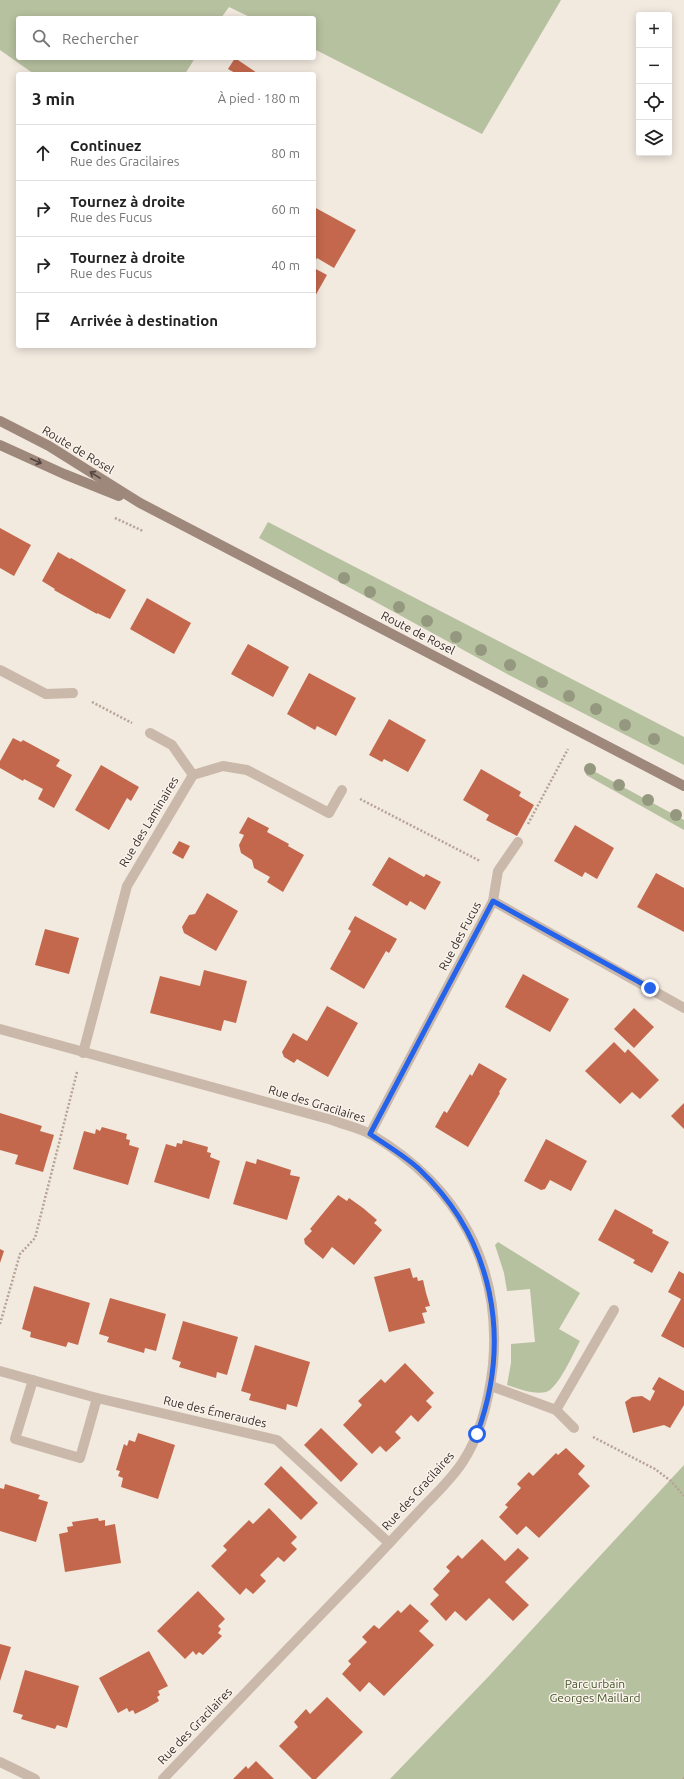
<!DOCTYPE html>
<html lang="fr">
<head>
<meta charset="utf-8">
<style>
	body { margin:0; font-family:Ubuntu,sans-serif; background:#f6f6f6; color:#222 }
	.controls { position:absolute; right:12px; top:12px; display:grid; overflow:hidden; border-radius:4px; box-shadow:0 2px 10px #0003 }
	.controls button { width:36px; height:36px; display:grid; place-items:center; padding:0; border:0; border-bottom:1px solid #e0e0e0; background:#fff; color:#222; font:20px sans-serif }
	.stop { position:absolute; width:12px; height:12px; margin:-9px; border:3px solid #2563eb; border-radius:50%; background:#fff }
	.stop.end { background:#2563eb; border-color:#fff; box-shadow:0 1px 4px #0008 }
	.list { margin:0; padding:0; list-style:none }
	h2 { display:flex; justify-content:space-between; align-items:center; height:52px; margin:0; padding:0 16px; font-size:17px }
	h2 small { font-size:13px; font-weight:400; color:#767676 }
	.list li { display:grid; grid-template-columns:26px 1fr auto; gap:12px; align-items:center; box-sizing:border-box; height:56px; padding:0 16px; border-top:1px solid #e0e0e0 }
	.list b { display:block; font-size:15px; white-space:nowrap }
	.list p { margin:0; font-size:13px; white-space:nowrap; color:#767676 }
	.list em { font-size:13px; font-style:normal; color:#767676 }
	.icon { flex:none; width:22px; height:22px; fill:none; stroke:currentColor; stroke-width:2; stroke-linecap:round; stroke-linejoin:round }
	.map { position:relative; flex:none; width:684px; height:1779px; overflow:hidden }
	.search { position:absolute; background:#fff; box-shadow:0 2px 10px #0003; left:16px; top:16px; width:300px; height:44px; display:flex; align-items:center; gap:10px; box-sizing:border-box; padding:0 14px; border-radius:4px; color:#767676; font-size:15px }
	.panel { position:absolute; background:#fff; box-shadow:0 2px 10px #0003; left:16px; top:72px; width:300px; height:276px; border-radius:4px }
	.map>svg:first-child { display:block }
	.green { fill:#b6c19f }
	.building { fill:#c3684c }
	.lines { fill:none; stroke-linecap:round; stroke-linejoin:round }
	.path { stroke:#b6a395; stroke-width:2.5; stroke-dasharray:2 2; stroke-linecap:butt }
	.lane { stroke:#cab9ab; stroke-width:10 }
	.street { stroke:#cab9ab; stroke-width:10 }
	.secondary { stroke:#9e887c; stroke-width:10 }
	.tree { fill:#94987e }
	.oneway { stroke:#52443e }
	.route { stroke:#2563eb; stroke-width:5 }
	.labels { text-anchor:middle; stroke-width:3; stroke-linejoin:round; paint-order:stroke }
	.street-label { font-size:12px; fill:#382e2a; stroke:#faf3eb }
	.park-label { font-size:12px; fill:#47562e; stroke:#faf3eb }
</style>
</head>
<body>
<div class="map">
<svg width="684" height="1779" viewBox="0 0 684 1779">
	<rect width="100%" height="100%" fill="#f2e9df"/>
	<!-- green -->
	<g class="green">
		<polygon points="0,0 561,0 482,134 314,49 314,18 252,18 229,7 221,18 18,18 18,58 195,58 185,74 34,74 0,50"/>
		<polygon points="268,522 684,737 684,765 509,675 259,538"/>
		<polygon points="590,769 684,820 684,830 586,775"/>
		<path d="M498 1242 580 1293 559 1329 580 1341C574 1352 558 1389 546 1392 534 1395 519 1389 507 1385L511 1363V1344L535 1342 530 1289 507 1291 504 1273 495 1245Z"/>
		<polygon points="684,1465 684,1779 390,1779 490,1675"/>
	</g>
	<!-- building -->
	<g class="building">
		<polygon points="235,58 257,73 256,74 237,74 228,69"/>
		<polygon points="314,207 356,230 334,268 317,258 314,263"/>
		<polygon points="314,268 327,275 314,298"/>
		<polygon points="0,528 31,545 14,576 0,568"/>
		<polygon points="58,552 70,559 71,558 126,590 110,619 97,613 97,614 54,590 55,589 42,581"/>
		<polygon points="147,598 191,623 174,654 130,629"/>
		<polygon points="248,644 289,667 273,697 231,674"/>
		<polygon points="309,673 356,698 336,736 317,726 315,730 287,714"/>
		<polygon points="389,719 426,740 408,772 384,759 382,762 369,755"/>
		<polygon points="13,738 21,742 23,740 60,760 56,766 72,775 54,808 38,799 43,789 24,779 23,781 0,768 0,761"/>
		<polygon points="101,765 139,787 131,801 127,798 109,830 75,810"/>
		<polygon points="481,769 521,792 519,796 534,805 517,836 486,820 489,815 463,800"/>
		<polygon points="248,817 269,828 267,832 289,844 288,846 304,855 283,892 267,882 270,877 254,868 252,860 241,853 239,845 244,835 239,833"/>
		<polygon points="575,825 614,848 597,879 585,872 582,877 554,861"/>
		<polygon points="179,841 190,846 183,859 172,853"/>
		<polygon points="389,857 424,877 426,874 441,882 425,910 410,901 407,906 372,885"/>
		<polygon points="656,873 684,888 684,932 637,907"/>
		<polygon points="207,893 238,911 216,951 184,933 182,927 189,915 195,914"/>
		<polygon points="355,916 397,939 389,953 386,951 364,989 330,969 351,931 348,929"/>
		<polygon points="45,929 79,938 69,974 35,965"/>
		<polygon points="204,970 247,981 236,1023 224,1020 221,1031 150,1013 160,976 200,986"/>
		<polygon points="523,974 569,999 550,1032 505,1007"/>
		<polygon points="327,1006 358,1023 328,1077 297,1059 294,1063 284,1057 282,1052 293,1033 307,1041"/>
		<polygon points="634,1008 654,1027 634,1048 614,1029"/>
		<polygon points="614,1042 625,1053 628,1049 659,1080 640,1099 632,1092 620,1104 585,1071"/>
		<polygon points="479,1063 507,1079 499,1092 500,1093 468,1147 435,1127 444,1111 447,1113 470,1074 472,1076"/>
		<polygon points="684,1103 684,1129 671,1116"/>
		<polygon points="0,1113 42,1126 40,1131 54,1135 43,1172 15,1164 18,1155 0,1150"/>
		<polygon points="102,1127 127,1134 126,1139 130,1140 129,1145 139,1148 128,1185 73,1169 84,1131 95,1134 96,1129 100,1131"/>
		<polygon points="546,1139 587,1161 571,1191 550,1180 545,1189 541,1190 524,1181"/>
		<polygon points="183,1140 208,1147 207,1152 211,1153 210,1157 220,1161 209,1199 154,1182 166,1144 176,1147 177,1143 182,1144"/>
		<polygon points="257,1159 291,1170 290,1175 300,1177 287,1220 233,1204 246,1161 256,1164"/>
		<polygon points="338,1195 347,1201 349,1198 363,1208 377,1220 374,1223 382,1230 354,1265 332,1247 323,1259 305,1244 304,1239 312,1231 310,1229"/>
		<polygon points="615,1209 653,1230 652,1233 669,1242 652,1273 633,1263 635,1260 598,1240"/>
		<polygon points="0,1249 4,1251 0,1263"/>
		<polygon points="410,1268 413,1278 417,1277 418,1281 423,1280 426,1293 430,1306 425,1307 427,1312 422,1313 425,1323 389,1332 374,1277"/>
		<polygon points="679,1271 684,1274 684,1348 661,1336 681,1299 668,1292"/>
		<polygon points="34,1286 90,1303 78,1345 68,1342 66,1347 30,1337 31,1332 22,1329"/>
		<polygon points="110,1298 166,1314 156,1351 145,1348 144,1353 107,1342 109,1337 99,1334"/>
		<polygon points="183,1321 238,1337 227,1375 217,1372 216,1378 179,1367 181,1362 172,1359"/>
		<polygon points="255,1345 310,1362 297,1407 287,1404 286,1410 249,1400 251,1394 241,1391"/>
		<polygon points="405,1363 434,1393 426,1401 432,1407 418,1422 411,1415 395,1432 401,1438 386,1452 380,1446 372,1454 343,1425 362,1405 358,1401 381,1379 385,1383"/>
		<polygon points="659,1377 684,1391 684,1405 670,1428 664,1425 633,1433 625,1402 632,1397 642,1396 650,1401 655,1391 652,1389"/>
		<polygon points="321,1428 358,1464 341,1482 304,1445"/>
		<polygon points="138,1433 175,1445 158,1499 121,1487 123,1478 118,1476 120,1471 116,1470 124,1444 127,1446 129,1440 135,1442"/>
		<polygon points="566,1448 585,1466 578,1474 590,1486 539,1538 526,1526 517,1535 499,1517 508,1507 505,1505 521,1488 517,1484 529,1472 533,1476 556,1453 558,1455"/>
		<polygon points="281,1466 318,1503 301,1520 264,1484"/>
		<polygon points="5,1484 40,1495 38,1499 48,1502 36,1542 0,1531 0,1488 4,1489"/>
		<polygon points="269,1508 297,1537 291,1543 297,1549 284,1562 278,1557 260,1575 266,1581 253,1594 246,1588 240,1595 211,1566 227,1550 223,1546 249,1520 253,1524"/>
		<polygon points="98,1518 99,1521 105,1520 105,1526 115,1524 121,1563 65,1572 59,1534 68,1532 67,1527 73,1526 72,1522"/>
		<polygon points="482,1539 505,1561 518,1548 529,1558 505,1582 529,1605 513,1621 489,1598 466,1621 455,1611 446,1621 430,1604 439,1595 433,1589 450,1571 446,1567 458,1555 462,1559"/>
		<polygon points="198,1591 225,1619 218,1626 221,1629 218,1633 222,1636 203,1655 199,1652 196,1655 193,1651 185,1659 157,1631"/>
		<polygon points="410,1604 429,1621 419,1631 434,1645 384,1696 369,1682 360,1692 342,1674 351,1664 348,1661 367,1642 362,1637 374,1625 379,1629 398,1610 401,1613"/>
		<polygon points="0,1644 11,1647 0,1681"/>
		<polygon points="149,1651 168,1686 158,1691 160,1695 157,1697 159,1701 147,1708 135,1714 133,1710 129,1712 127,1708 118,1713 99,1678"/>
		<polygon points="25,1670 79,1686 67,1728 57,1725 55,1729 21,1719 23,1715 13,1712"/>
		<polygon points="327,1697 363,1732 316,1779 312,1779 279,1746 298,1727 294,1722 306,1709 310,1714"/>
		<polygon points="256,1761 274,1779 233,1779 246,1766 248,1769"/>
	</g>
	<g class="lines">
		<!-- path -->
		<g class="path">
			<polyline points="115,518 143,531"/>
			<polyline points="92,702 132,723"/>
			<polyline points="360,799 480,861"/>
			<polyline points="528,824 568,749"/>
			<polyline points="0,1324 20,1254 35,1238 77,1072"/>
			<polyline points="593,1437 655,1469 671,1481 684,1496"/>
			<polyline points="683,1779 684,1778"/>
		</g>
		<!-- lane -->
		<g class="lane">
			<polyline points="150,733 172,745 193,775"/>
			<polyline points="493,901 498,871 518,842"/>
			<polyline points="33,1380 15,1439 80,1458 97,1398"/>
			<polyline points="556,1410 574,1428"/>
		</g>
		<!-- street -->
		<g class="street">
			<polyline points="0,670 46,694 73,693"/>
			<path d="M0 1029 332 1120C345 1125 360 1128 372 1135 458 1186 502 1265 493 1365 489 1399 481 1435 462 1463 452 1478 438 1492 425 1505 404 1527 384 1549 363 1571 296 1640 229 1710 163 1779"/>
			<polyline points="83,1053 127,886 193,775 223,766 247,770 329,813 342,790"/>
			<polyline points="370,1134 493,901 684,1008"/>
			<polyline points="0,1371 97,1398 277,1440 389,1543"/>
			<polyline points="491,1386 556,1410 614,1310"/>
			<polyline points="0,1762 35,1779"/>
		</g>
		<!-- secondary -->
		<g class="secondary">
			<polyline points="0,421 49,446 140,503 684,786"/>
			<polyline points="0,445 64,474 119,496"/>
		</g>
	</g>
	<!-- trees -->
	<g class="tree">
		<circle cx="344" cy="578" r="6"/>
		<circle cx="370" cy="592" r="6"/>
		<circle cx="399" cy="607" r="6"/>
		<circle cx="427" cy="621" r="6"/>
		<circle cx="456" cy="637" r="6"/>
		<circle cx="481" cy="650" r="6"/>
		<circle cx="510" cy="665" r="6"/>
		<circle cx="542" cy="682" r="6"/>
		<circle cx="569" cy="696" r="6"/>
		<circle cx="596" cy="709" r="6"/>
		<circle cx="625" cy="725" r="6"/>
		<circle cx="654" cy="739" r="6"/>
		<circle cx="590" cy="769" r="6"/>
		<circle cx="619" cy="785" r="6"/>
		<circle cx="648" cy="800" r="6"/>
		<circle cx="676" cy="815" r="6"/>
	</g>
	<!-- one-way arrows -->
	<defs><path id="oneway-shaft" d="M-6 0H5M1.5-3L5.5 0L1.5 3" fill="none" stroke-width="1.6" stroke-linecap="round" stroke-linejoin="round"/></defs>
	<g class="oneway">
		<use href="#oneway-shaft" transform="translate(36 461) rotate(24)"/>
		<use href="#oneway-shaft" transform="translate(95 475) rotate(-148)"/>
	</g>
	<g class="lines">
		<!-- route -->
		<path class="route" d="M477 1434C512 1339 494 1240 419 1169 405 1156 386 1145 370 1134L493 901 650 988"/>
	</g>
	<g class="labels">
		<!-- street labels -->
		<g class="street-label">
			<text transform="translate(78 450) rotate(31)" y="4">Route de Rosel</text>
			<text transform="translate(418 633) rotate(27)" y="4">Route de Rosel</text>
			<text transform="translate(149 822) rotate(-59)" y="4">Rue des Laminaires</text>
			<text transform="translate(460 936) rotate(-62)" y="4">Rue des Fucus</text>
			<text transform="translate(317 1104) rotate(17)" y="4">Rue des Gracilaires</text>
			<text transform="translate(215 1412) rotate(13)" y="4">Rue des Émeraudes</text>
			<text transform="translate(418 1491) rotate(-48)" y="4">Rue des Gracilaires</text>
			<text transform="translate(195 1726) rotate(-46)" y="4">Rue des Gracilaires</text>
		</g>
		<!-- park labels -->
		<g class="park-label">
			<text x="595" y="1688">Parc urbain<tspan x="595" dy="14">Georges Maillard</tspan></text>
		</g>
	</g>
</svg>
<div class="controls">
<button>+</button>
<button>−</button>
<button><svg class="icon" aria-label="locate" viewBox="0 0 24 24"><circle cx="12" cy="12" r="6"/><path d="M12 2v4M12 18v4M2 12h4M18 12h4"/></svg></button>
<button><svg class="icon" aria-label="layers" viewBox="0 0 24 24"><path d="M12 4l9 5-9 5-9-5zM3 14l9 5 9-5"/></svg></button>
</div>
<div class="stop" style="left:477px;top:1434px"></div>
<div class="stop end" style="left:650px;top:988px"></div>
<div class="search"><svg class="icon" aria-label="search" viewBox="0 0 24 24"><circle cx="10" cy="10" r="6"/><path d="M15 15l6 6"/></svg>Rechercher</div>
<section class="panel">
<h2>3 min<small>À pied · 180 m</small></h2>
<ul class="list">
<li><svg class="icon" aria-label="ahead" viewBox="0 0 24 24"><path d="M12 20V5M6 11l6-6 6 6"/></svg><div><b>Continuez</b><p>Rue des Gracilaires</p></div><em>80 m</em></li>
<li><svg class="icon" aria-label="right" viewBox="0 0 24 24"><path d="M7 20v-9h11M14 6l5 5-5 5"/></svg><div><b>Tournez à droite</b><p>Rue des Fucus</p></div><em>60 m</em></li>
<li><svg class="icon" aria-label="right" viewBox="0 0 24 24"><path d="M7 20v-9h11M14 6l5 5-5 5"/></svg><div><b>Tournez à droite</b><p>Rue des Fucus</p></div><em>40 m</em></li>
<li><svg class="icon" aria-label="arrive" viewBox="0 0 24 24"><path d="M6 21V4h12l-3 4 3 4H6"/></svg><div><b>Arrivée à destination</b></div></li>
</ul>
</section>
</div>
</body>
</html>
